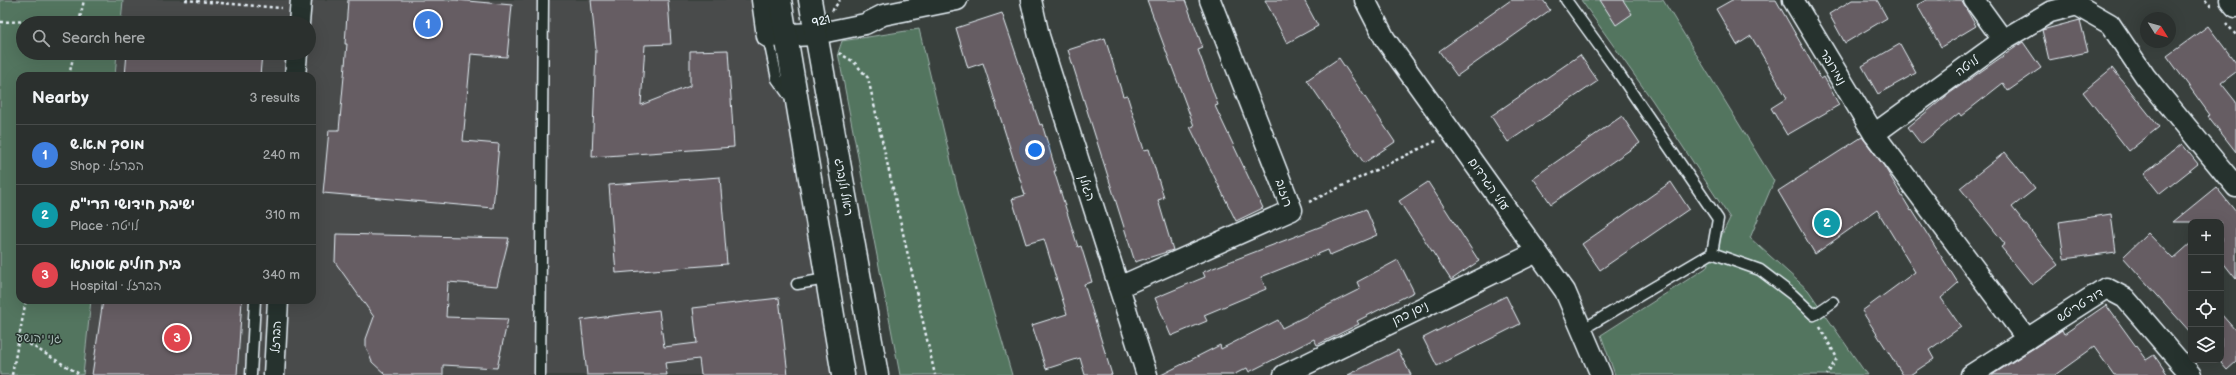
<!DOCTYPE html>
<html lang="en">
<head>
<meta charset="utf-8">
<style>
	body { margin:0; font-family:"Balsamiq Sans","Playpen Sans Hebrew",sans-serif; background:#373c3a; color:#f1f3f6 }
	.controls { position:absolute; right:12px; bottom:12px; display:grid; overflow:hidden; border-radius:8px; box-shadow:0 4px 16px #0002 }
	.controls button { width:36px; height:36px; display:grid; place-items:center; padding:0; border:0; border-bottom:1px solid #474b4a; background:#2b302e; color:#f1f3f6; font:20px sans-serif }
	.compass { position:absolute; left:2140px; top:12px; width:36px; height:36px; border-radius:50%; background:#2b302e; box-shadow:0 4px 16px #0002; rotate:127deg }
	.you { position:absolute; left:1035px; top:150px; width:14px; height:14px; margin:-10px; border:3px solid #fff; border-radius:50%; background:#1a73e8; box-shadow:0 0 0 6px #1a73e833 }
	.badge { display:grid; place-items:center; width:26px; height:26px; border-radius:50%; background:#ffd166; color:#fff; font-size:13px; font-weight:700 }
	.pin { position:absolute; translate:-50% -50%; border:2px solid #fff; box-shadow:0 1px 4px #0006 }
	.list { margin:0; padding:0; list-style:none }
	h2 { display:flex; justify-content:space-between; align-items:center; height:52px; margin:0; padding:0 16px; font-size:17px }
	h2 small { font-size:13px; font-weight:400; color:#a6a9aa }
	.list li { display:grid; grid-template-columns:26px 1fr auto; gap:12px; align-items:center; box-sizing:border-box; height:60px; padding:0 16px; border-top:1px solid #474b4a }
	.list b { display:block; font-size:15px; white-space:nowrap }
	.list p { margin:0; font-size:13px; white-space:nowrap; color:#a6a9aa }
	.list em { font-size:13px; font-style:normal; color:#a6a9aa }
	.icon { flex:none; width:22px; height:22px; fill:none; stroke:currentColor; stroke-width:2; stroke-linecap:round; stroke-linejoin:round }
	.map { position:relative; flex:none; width:2236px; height:375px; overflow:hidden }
	.search { position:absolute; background:#2b302e; box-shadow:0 4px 16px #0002; left:16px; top:16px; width:300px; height:44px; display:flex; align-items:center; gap:10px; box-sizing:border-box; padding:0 14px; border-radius:22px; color:#a6a9aa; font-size:15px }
	.panel { position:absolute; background:#2b302e; box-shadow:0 4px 16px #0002; left:16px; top:72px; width:300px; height:232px; border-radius:12px }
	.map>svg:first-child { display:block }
	.built { fill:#494c4c }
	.green { fill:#53745f; stroke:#9eb2ac }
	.building { fill:#665d63; stroke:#e8f1f8 }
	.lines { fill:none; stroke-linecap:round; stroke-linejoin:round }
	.lane-casing { stroke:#e8f1f8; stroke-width:13 }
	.street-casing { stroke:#e8f1f8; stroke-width:23 }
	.secondary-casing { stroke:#e8f1f8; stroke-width:25 }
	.path { stroke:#e8f1f8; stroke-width:2.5; stroke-dasharray:3 3; stroke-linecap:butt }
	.lane { stroke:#26332d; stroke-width:10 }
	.street { stroke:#26332d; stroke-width:20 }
	.secondary { stroke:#26332d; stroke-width:22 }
	.labels { text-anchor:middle; stroke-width:3; stroke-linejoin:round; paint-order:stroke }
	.street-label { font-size:12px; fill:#e8f1f8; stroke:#26332d }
	.park-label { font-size:12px; fill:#acbfbb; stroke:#26332d }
</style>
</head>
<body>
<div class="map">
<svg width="2236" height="375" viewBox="0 0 2236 375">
	<rect width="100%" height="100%" fill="#39403d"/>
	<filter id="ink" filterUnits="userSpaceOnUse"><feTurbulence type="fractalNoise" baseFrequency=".025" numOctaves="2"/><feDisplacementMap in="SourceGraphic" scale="8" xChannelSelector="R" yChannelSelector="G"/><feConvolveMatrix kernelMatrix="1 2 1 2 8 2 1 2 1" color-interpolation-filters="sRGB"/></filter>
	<g filter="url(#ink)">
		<!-- built -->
		<polygon class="built" points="123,0 793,0 854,375 83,375 91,300 312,300 312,76 115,76 117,53 309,53 309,23 121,23"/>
		<!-- green -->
		<g class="green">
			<polygon points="0,0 123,0 121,23 23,23 23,53 117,53 115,76 20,76 20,300 91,300 83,375 0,375"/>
			<polygon points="1581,0 1663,0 1774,181 1750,238 1808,290 1867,375 1615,375 1601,335 1706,268 1730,218 1652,100"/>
			<polygon points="919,29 959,194 1012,375 900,375 838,53 842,41"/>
		</g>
		<!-- building -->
		<g class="building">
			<polygon points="348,0 456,0 512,5 507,57 471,54 463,141 499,144 493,208 323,193 329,130 339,130 347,44 345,44"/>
			<polygon points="591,0 668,0 671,44 645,45 641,105 690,86 690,51 728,50 734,147 592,157 596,49"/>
			<polygon points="1147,0 1185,0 1203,48 1198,50 1218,105 1215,106 1263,208 1236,221 1190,127 1194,126"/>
			<polygon points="1265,0 1304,0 1318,26 1287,43"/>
			<polygon points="1511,0 1543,0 1550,10 1457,76 1439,51"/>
			<polygon points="1600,0 1623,0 1632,14 1616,25"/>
			<polygon points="1732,0 1776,0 1821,79 1824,77 1839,105 1787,135 1771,108 1787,98 1751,36 1737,45 1716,9"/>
			<polygon points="1852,0 1877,0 1887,18 1845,43 1829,14"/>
			<polygon points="1926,0 1961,0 1976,26 1941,47 1917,5"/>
			<polygon points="1002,13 1040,125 1042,124 1056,171 1054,171 1078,247 1081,246 1092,282 1084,284 1112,375 1085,375 1080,358 1046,369 1032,325 1067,314 1044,239 1026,244 1012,199 1025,195 983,63 968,68 956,28"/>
			<polygon points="2080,20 2088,52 2049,60 2042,30"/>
			<polygon points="2208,26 2236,63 2236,72 2221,83 2236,102 2236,152 2208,116 2210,115 2167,56"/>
			<polygon points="1105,38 1123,96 1127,95 1144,150 1149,149 1164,198 1158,200 1173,250 1135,262 1068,50"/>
			<polygon points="2023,42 2041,68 2008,91 2003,83 1961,116 1959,113 1921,144 1908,127 1950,93"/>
			<polygon points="1900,44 1916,73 1878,94 1862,66"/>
			<polygon points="127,53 262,53 260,76 125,76"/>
			<polygon points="1580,55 1598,81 1508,142 1491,116"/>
			<polygon points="1339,58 1395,142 1364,163 1307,80"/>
			<polygon points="2112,68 2159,127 2129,151 2083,92"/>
			<polygon points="1622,116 1640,143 1551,204 1533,178"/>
			<polygon points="1862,137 1884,166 1911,211 1912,210 1958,283 1941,298 1961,327 1929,350 1934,359 1910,375 1903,375 1862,311 1915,272 1877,210 1815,254 1778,191"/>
			<polygon points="2182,144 2198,164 2160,194 2144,174"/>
			<polygon points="2005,152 2035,189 2012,207 2058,265 2032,285 2001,247 2005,244 1960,188"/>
			<polygon points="720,177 727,264 616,273 609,185"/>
			<polygon points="1428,182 1479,261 1451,280 1399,201"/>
			<polygon points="1671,182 1689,209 1600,270 1582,244"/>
			<polygon points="2216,187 2236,212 2236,279 2221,260 2221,222 2173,222"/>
			<polygon points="1366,209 1377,235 1330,255 1328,250 1261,277 1266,289 1204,315 1207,321 1171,336 1155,298 1205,277 1203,272"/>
			<polygon points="2111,214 2116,252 2064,259 2059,222"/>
			<polygon points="2148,233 2173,259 2191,243 2191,333 2123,257"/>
			<polygon points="336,234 509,238 497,286 448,282 446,317 508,319 497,368 443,365 443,375 386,375 372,362 366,347 366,339 374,317 335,262"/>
			<polygon points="1398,260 1414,292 1357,321 1359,324 1317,345 1314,339 1249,372 1247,368 1233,375 1161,375 1220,345 1221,349 1278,320 1282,328 1360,289 1357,282"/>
			<polygon points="1506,296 1520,324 1437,366 1423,338"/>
			<polygon points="779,298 788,375 701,375 699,359 665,363 667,375 587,375 581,320 659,310 664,347 697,343 693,308"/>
			<polygon points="103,300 242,300 237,375 92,375"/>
			<polygon points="2106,305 2146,360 2154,355 2168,375 2114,375 2094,347 2055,375 1992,375 2062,330 2064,334"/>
			<polygon points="2221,314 2236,331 2236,362 2227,370 2221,363"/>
			<polygon points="1398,350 1411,375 1348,375"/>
		</g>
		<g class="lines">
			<defs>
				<g id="lane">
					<polyline points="1566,0 1615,68 1718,219 1712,253 1583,329"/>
					<polyline points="768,36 777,79 792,100"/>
					<polyline points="1712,253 1760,270 1793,295 1814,315 1833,302"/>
					<polyline points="797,284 826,279"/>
					<polyline points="251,375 255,300"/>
					<polyline points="540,375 543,0"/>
				</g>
				<g id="street">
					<polyline points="1031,0 1039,36 1147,375"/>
					<polyline points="1365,0 1385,39 1565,291 1601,375"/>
					<polyline points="1793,0 1874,134"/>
					<polyline points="1974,0 2003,40"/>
					<polyline points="299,23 301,0"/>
					<polyline points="816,34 865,24 883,15 957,0"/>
					<polyline points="295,76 297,53"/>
					<polyline points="1119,287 1292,210 1210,0"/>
					<polyline points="2027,339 1874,134 2003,40 2050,12 2077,5 2110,24 2145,76 2236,187"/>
					<polyline points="274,375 278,300"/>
					<polyline points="1284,375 1537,252"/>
					<polyline points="1971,375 2106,288 2125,298 2191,375"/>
				</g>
				<g id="secondary">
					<polyline points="763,0 768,36 816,34"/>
					<polyline points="780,0 843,375"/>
					<polyline points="810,0 877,375"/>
					<polyline points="2231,0 2236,6"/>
				</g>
			</defs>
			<!-- lane casing -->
			<use href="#lane" class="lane-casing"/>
			<!-- street casing -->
			<use href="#street" class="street-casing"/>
			<!-- secondary casing -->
			<use href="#secondary" class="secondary-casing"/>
			<!-- path -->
			<g class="path">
				<polyline points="185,0 282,8"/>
				<polyline points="2205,0 2212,7"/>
				<polyline points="832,11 840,0"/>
				<polyline points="0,22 80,20"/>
				<polyline points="79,23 84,0"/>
				<polyline points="2226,23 2236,35"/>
				<polyline points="839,53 854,62 868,78 935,375"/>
				<polyline points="69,76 74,53"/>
				<polyline points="1309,202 1436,141"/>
				<polyline points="1820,327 1837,358 1827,375"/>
				<polyline points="19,338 81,375"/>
				<polyline points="12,375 26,300"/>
			</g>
			<!-- lane -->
			<use href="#lane" class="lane"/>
			<!-- street -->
			<use href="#street" class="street"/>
			<!-- secondary -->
			<use href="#secondary" class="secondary"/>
		</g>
	</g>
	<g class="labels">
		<!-- street labels -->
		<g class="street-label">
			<text transform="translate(821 21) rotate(-14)" y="4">921</text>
			<text transform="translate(1967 66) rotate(-35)" y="4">לויטה</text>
			<text transform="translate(1833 67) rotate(59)" y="4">נמירובר</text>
			<text transform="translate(1489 184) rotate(55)" y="4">עולי הגרדום</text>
			<text transform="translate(844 187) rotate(80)" y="4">ראול ולנברג</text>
			<text transform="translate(1087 188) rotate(72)" y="4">הגולן</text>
			<text transform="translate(1284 193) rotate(72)" y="4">רוזוב</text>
			<text transform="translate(2080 305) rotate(-32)" y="4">דוד טריטש</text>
			<text transform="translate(1410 313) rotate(-26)" y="4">ניסן כהן</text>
			<text transform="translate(276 337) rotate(-87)" y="4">הברזל</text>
		</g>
		<!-- park labels -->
		<g class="park-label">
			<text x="39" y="342">גני יהושע</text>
		</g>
	</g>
</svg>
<div class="controls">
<button>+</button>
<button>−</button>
<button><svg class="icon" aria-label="locate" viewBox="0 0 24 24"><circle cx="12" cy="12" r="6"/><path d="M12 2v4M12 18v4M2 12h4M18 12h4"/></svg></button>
<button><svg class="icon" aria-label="layers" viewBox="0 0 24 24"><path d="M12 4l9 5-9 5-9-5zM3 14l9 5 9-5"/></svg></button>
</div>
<svg class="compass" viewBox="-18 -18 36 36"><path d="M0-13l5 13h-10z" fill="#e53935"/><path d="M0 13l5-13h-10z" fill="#a6a9aa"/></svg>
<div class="you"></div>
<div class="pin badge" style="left:428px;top:24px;background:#3f7fe0">1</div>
<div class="pin badge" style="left:1827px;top:223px;background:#0f9aa8">2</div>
<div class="pin badge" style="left:177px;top:338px;background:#e0444e">3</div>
<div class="search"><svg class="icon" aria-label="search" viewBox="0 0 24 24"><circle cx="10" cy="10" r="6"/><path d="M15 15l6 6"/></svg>Search here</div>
<section class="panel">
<h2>Nearby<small>3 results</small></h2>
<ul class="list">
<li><span class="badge" style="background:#3f7fe0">1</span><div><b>מוסך מ.א.ש</b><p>Shop · הברזל</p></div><em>240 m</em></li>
<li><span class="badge" style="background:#0f9aa8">2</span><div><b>ישיבת חידושי הרי&quot;ם</b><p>Place · לויטה</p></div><em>310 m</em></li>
<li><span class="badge" style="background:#e0444e">3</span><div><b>בית חולים אסותא</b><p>Hospital · הברזל</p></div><em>340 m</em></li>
</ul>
</section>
</div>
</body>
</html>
